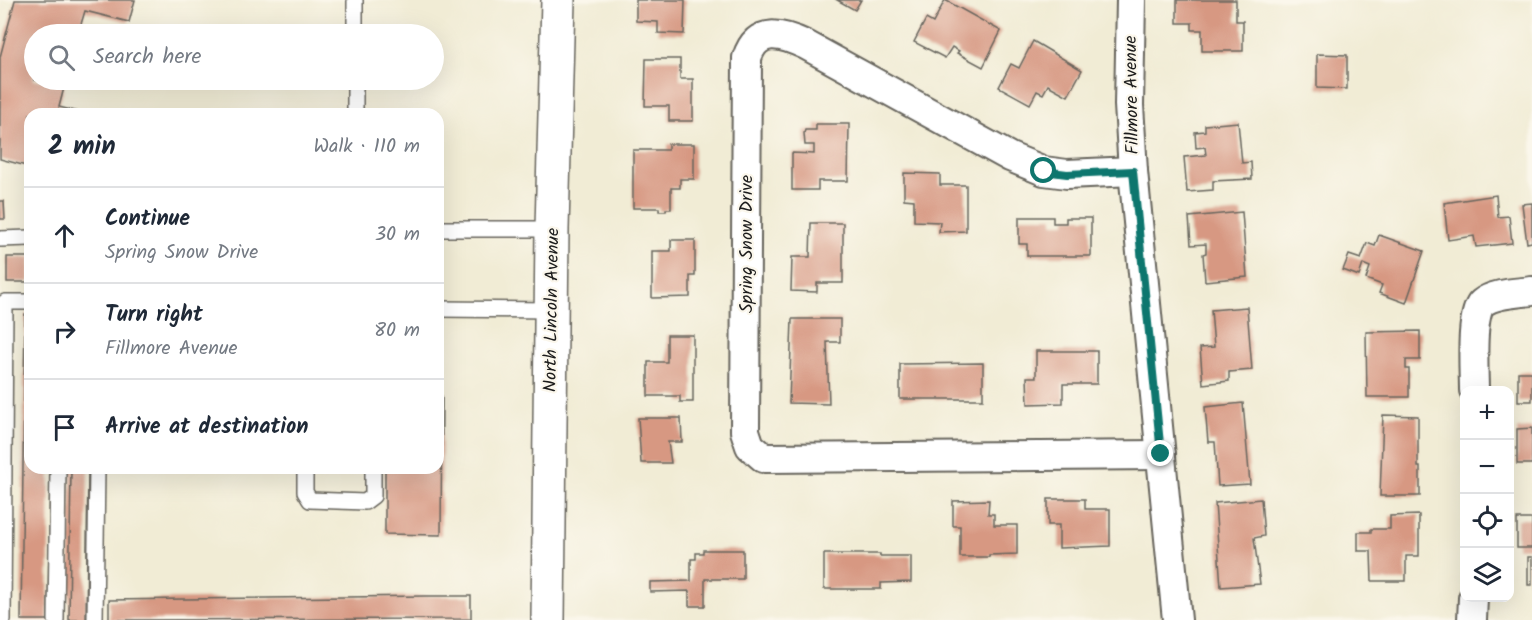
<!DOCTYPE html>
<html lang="en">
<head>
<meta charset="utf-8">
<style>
	body { margin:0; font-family:Kalam,sans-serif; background:#f6f6f7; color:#1f2937 }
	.controls { position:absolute; right:18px; bottom:18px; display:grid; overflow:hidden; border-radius:12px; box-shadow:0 6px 24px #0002 }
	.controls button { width:54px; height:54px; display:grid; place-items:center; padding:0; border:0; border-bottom:2px solid #e0e1e3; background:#fff; color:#1f2937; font:30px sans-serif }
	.stop { position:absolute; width:18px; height:18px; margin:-14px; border:4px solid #0f766e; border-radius:50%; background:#fff }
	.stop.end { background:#0f766e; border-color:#fff; box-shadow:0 2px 6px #0008 }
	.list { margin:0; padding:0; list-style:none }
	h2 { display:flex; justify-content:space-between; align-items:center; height:78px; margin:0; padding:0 24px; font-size:26px }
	h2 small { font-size:20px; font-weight:400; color:#747a83 }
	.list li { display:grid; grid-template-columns:39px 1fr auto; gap:18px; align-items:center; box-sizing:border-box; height:96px; padding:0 24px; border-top:2px solid #e0e1e3 }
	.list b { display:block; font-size:22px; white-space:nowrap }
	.list p { margin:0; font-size:20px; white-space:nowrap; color:#747a83 }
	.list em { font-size:20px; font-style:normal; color:#747a83 }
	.icon { flex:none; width:33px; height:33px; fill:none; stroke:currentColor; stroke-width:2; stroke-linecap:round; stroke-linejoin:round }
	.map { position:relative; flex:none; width:1532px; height:620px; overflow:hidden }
	.search { position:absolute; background:#fff; box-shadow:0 6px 24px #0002; left:24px; top:24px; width:420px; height:66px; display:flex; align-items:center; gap:15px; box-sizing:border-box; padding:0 21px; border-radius:33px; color:#747a83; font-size:22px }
	.panel { position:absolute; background:#fff; box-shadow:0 6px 24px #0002; left:24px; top:108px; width:420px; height:366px; border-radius:18px }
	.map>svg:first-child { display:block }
	.building { fill:#d79882 }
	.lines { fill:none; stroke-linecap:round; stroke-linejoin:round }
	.service-casing { stroke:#67655d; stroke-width:18 }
	.minor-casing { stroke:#67655d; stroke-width:32 }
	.tertiary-casing { stroke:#67655d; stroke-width:36 }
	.service { stroke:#fff; stroke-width:15 }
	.minor { stroke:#fff; stroke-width:28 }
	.tertiary { stroke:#fff; stroke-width:33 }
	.route { stroke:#0f766e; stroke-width:8 }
	.labels { text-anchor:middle; stroke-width:4.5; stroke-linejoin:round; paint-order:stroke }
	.street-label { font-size:18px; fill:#1c1c1c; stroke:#fbf7ec }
</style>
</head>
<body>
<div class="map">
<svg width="1532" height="620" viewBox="0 0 1532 620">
	<rect width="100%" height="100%" fill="#fbf7ec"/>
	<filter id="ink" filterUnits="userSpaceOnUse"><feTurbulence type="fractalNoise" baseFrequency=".0167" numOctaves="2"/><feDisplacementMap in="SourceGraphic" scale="12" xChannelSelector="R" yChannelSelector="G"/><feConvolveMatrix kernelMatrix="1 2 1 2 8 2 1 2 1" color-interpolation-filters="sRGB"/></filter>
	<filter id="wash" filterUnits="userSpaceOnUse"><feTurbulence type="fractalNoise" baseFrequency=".008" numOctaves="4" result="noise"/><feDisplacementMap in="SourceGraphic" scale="24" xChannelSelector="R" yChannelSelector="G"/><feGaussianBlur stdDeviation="1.35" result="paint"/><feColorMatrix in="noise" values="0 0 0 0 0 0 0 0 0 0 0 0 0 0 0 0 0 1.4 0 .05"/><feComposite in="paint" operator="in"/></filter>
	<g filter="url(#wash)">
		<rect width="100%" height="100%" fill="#f1ecd5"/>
		<g id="blocks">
			<!-- building -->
			<g class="building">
				<polygon points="15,0 135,0 129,22 85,11 78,34 34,34 34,80 66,80 59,107 83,113 30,114 30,167 0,159 0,57"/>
				<polygon points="636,0 685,0 684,34 658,33 658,22 636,21"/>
				<polygon points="837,0 861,0 855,10"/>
				<polygon points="945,0 1001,31 983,67 957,53 959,51 952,47 945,58 914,42 926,19 933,23"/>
				<polygon points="1177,0 1236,0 1236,21 1243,21 1243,51 1202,51 1202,30 1192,30 1192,23 1177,23"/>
				<polygon points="1033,41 1082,70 1068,96 1048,85 1043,94 1037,91 1030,104 999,87 1011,64 1019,68"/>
				<polygon points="1317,54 1347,55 1347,89 1317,88"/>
				<polygon points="646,59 680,59 680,79 693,79 693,121 669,121 669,106 645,106"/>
				<polygon points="1238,122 1242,163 1251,162 1252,179 1213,181 1213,190 1187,192 1184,157 1206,155 1205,147 1196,148 1195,132 1205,131 1205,125"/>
				<polygon points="816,124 849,124 848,181 818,181 818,190 792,190 792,153 814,154 814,145 805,145 804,133 805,130 816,130"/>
				<polygon points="668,144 694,144 694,179 680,179 680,188 671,188 671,209 666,209 666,211 659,211 659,208 633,208 633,150 668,150"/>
				<polygon points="904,173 940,174 940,185 966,185 966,231 939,232 940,222 914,221 914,200 904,199"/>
				<polygon points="1496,195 1498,217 1509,216 1512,243 1476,247 1474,236 1448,240 1444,203"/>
				<polygon points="0,201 4,201 5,219 0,219"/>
				<polygon points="1532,203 1532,242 1527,243 1522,204"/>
				<polygon points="1242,212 1247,277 1205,281 1203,254 1206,253 1206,244 1191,245 1189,217"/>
				<polygon points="1019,217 1053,217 1053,223 1066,223 1066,218 1091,218 1091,256 1027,256 1027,244 1019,244"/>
				<polygon points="811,223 843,223 843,283 817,283 817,292 791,291 792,257 810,257"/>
				<polygon points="1379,235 1424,251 1406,303 1379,293 1382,285 1366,279 1370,267 1363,264 1359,276 1343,270 1349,255 1361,259 1367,243 1375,246"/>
				<polygon points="671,240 695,240 695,276 690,276 690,297 652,298 652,251 671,251"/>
				<rect x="7" y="257" width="23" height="25"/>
				<polygon points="1247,307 1252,370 1229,372 1229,381 1203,384 1200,348 1214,347 1211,310"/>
				<polygon points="25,314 30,314 30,468 50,468 48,620 21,620"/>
				<polygon points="792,319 840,319 840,342 827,342 829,404 789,403"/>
				<polygon points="1420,331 1420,360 1406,360 1406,369 1409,369 1409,397 1367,397 1366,332"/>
				<polygon points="667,335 693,335 693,402 680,402 680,396 648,396 648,362 667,362"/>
				<polygon points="1036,351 1097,351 1097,384 1063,384 1063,403 1028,404 1027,377 1036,377"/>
				<polygon points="983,363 983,399 900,399 900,364"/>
				<rect x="1518" y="372" width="14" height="29"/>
				<polygon points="438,396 442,396 441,535 385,534 385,468 438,468"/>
				<polygon points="1243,403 1250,484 1218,486 1215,442 1208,442 1205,407"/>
				<polygon points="1383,415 1418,416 1418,467 1420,467 1420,496 1380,496"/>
				<polygon points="638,418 681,418 682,442 668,442 671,463 641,463"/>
				<polygon points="1532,428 1532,464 1517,464 1517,429"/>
				<polygon points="71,468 88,468 86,620 69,620"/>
				<polygon points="1048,499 1085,499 1085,509 1110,509 1110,546 1059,548 1059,525 1048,525"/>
				<polygon points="1261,499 1264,536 1254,538 1260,584 1221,587 1215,503"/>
				<polygon points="989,500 988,514 994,514 994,525 1017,525 1017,554 989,555 989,557 960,557 960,526 953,526 953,501"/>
				<polygon points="1419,515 1419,556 1406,556 1406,581 1372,581 1371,551 1358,551 1358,532 1371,532 1371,529 1390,529 1390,516"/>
				<rect x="1517" y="519" width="15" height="29"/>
				<polygon points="703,550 743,550 743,579 705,579 705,606 689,606 689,591 650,592 650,582 691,581 691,559 696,559 696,553 703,553"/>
				<polygon points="824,554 880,554 880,556 911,556 911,582 881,583 881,589 824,589"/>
				<rect x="1528" y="557" width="4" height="28"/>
				<polygon points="425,596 471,596 471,619 109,620 109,600"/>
			</g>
		</g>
	</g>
	<g filter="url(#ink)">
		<use href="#blocks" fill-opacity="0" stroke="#67655d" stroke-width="1.5"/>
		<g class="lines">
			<defs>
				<g id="service">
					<polyline points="355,34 355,0"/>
					<polyline points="355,114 355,80"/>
					<polyline points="438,229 552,229"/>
					<polyline points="0,239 30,238"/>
					<polyline points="438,309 551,310"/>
					<polyline points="305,468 305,492 310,500 365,502 373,496 373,468"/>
					<polyline points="3,620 5,302 30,302"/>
					<polyline points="56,620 58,468"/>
					<polyline points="95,620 97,468"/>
				</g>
				<g id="minor">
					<polyline points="1131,0 1129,105 1133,171 1177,620"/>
					<path d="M1133 171 1067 174 1044 171 1010 157 806 45C782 34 757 26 747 58L745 431 750 446 764 458 1161 455"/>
					<path d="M1474 390C1474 373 1470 313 1482 303 1494 293 1517 293 1532 291"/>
					<polyline points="1472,620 1473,598"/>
				</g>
				<polyline id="tertiary" points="548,620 552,229 558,0"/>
			</defs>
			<!-- service casing -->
			<use href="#service" class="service-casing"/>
			<!-- minor casing -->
			<use href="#minor" class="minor-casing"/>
			<!-- tertiary casing -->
			<use href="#tertiary" class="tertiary-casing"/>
			<!-- service -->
			<use href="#service" class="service"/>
			<!-- minor -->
			<use href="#minor" class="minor"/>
			<!-- tertiary -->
			<use href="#tertiary" class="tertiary"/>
		</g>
	</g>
	<g class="lines" filter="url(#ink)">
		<!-- route -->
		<polyline class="route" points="1044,171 1067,174 1133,171 1161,454"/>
	</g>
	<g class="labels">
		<!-- street labels -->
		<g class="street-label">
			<text transform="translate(1131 95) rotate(-91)" y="6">Fillmore Avenue</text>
			<text transform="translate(746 244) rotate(-90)" y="6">Spring Snow Drive</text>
			<text transform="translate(551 310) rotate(-89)" y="6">North Lincoln Avenue</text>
		</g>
	</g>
</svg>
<div class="controls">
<button>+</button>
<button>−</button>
<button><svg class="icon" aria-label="locate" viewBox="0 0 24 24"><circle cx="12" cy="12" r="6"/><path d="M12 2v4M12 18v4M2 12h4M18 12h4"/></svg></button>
<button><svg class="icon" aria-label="layers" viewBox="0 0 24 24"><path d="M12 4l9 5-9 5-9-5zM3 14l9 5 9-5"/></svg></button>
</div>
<div class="stop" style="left:1044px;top:171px"></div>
<div class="stop end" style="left:1161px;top:454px"></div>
<div class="search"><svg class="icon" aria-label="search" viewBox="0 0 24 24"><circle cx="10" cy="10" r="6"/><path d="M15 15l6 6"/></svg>Search here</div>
<section class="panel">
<h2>2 min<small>Walk · 110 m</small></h2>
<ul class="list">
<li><svg class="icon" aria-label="ahead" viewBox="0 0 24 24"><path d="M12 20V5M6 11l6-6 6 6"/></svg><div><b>Continue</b><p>Spring Snow Drive</p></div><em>30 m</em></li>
<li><svg class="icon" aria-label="right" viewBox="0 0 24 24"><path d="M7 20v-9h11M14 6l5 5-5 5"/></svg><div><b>Turn right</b><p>Fillmore Avenue</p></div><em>80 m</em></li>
<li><svg class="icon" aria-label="arrive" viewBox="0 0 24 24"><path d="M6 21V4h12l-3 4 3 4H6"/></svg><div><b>Arrive at destination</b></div></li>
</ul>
</section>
</div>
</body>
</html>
